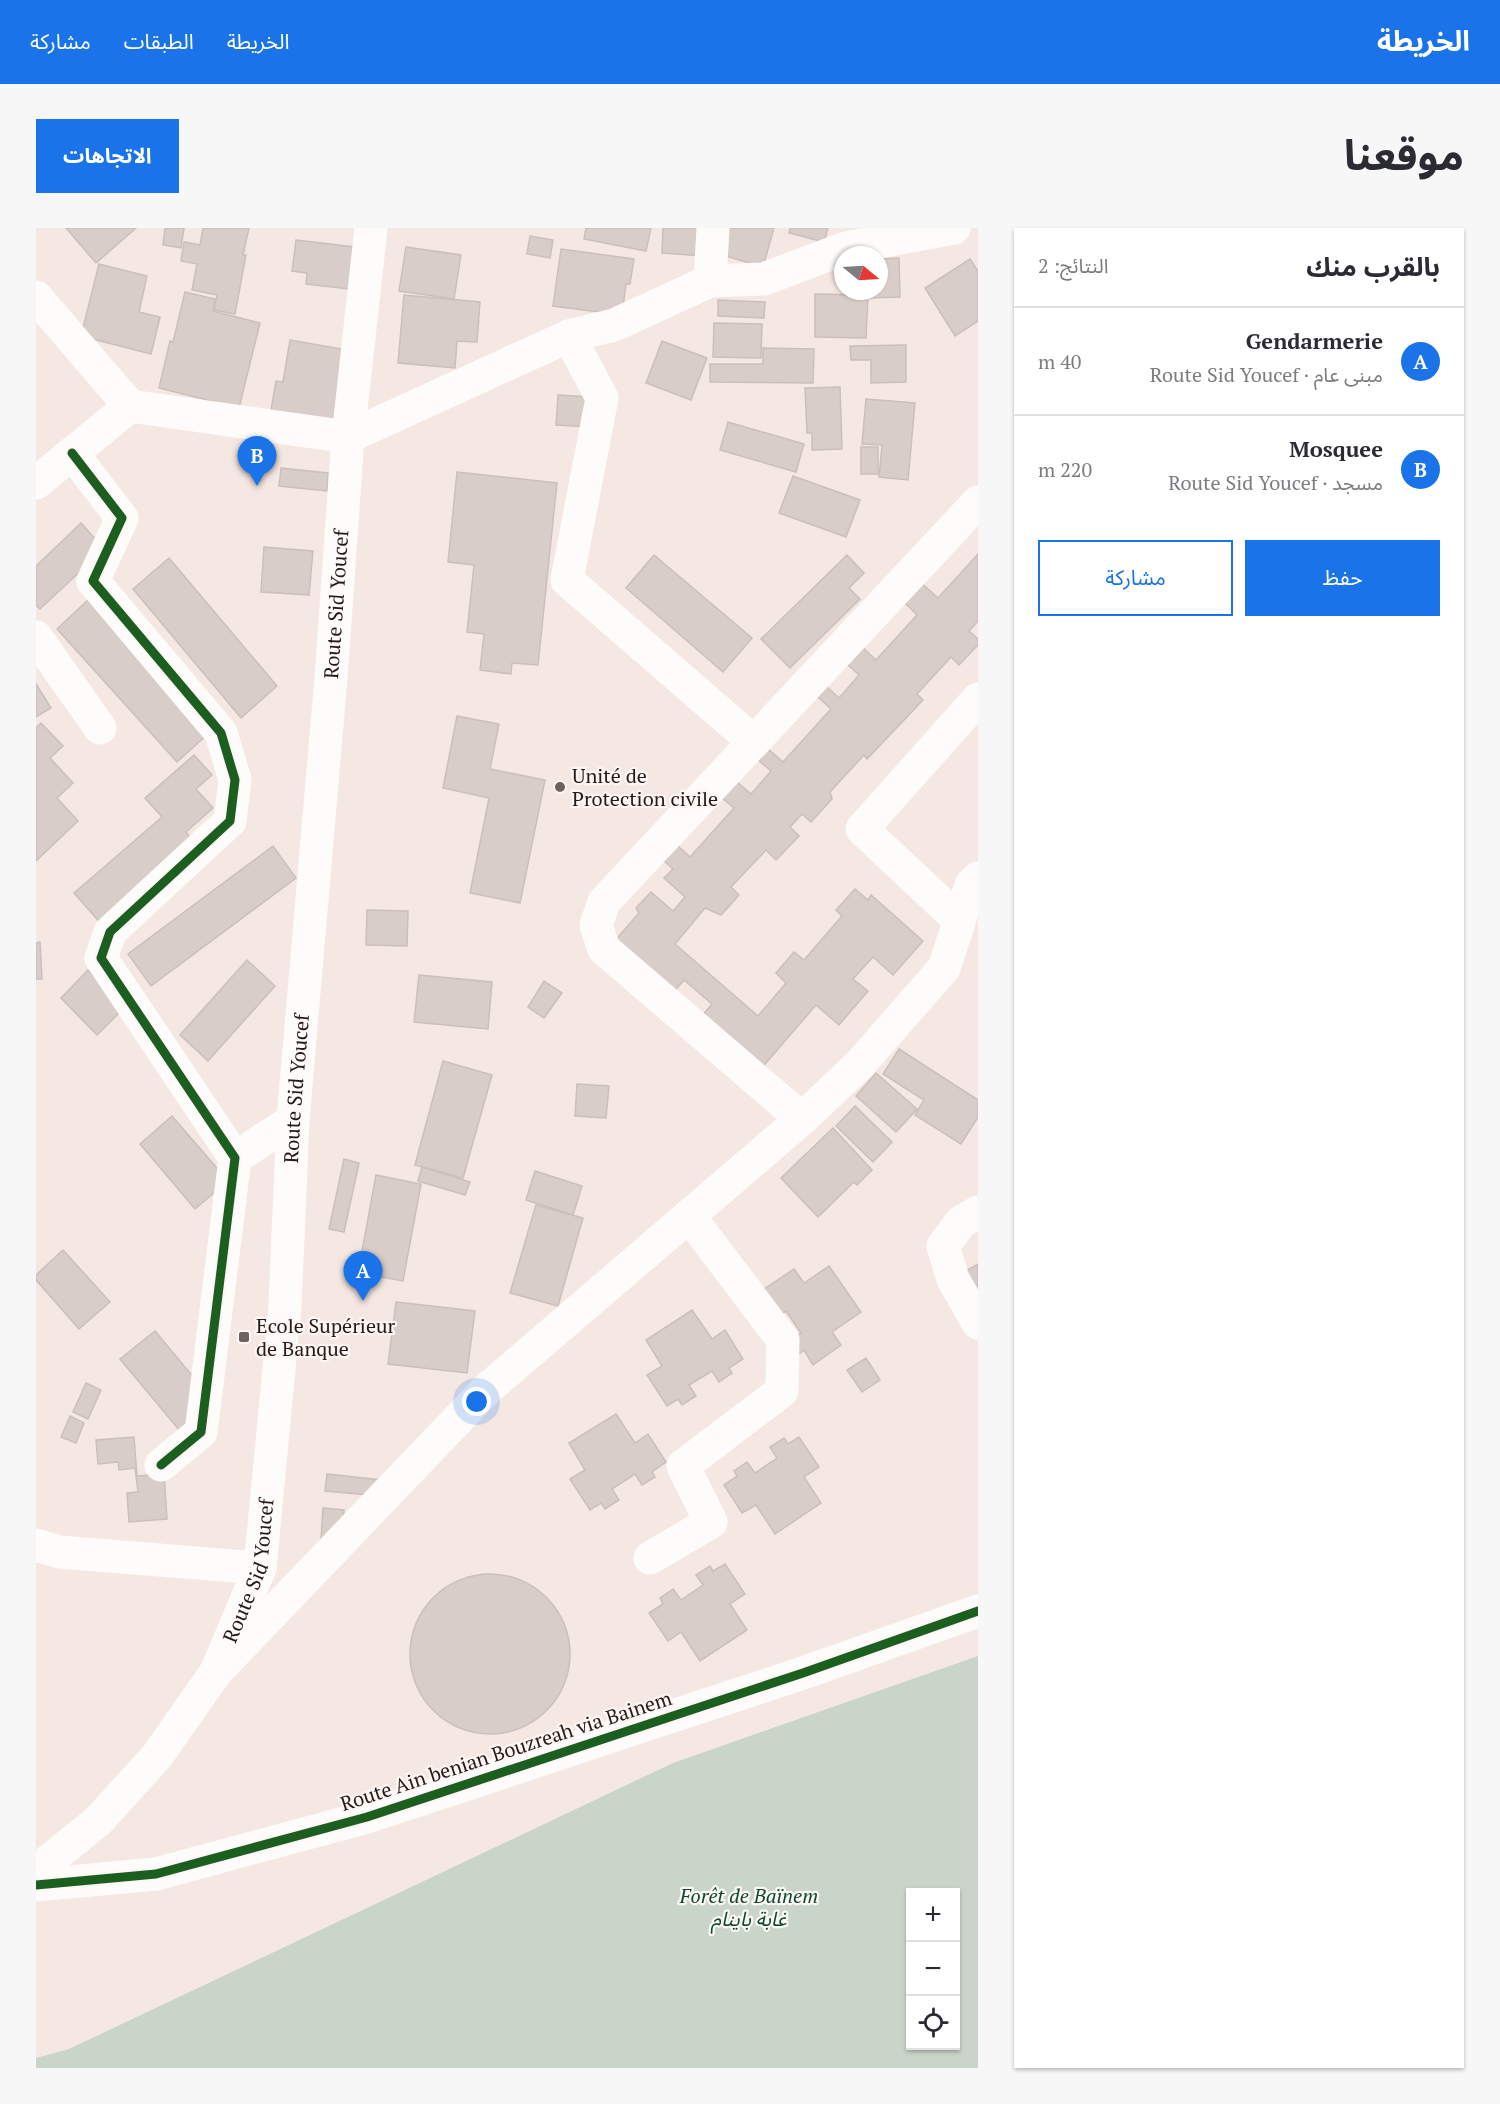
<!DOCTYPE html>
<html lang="ar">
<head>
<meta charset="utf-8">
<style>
	body { margin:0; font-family:"PT Serif","Noto Sans Arabic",serif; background:#f7f7f7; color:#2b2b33; direction:rtl }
	.controls { position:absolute; right:18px; bottom:18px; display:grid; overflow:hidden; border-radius:0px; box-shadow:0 2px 4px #0004 }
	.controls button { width:54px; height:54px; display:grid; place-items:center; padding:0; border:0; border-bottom:2px solid #e1e1e2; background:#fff; color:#2b2b33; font:30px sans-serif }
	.compass { position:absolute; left:798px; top:18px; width:54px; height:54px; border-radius:50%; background:#fff; box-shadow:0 2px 4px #0004; rotate:108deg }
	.you { position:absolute; left:441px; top:1174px; width:21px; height:21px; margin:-15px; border:4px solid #fff; border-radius:50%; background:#1a73e8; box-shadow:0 0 0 9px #1a73e833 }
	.badge { display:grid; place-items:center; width:39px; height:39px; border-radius:50%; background:#1a73e8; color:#fff; font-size:20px; font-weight:700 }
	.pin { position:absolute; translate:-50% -50px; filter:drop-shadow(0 2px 3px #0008) }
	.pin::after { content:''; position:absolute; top:32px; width:21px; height:18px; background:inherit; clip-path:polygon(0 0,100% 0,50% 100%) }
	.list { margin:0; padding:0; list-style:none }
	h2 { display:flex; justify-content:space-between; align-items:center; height:78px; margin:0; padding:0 24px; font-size:26px }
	h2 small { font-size:20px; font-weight:400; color:#7c7c81 }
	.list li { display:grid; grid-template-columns:39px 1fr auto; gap:18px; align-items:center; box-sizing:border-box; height:108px; padding:0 24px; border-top:2px solid #e1e1e2 }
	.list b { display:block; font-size:22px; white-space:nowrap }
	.list p { margin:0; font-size:20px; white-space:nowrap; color:#7c7c81 }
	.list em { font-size:20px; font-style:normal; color:#7c7c81 }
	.actions { display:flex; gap:12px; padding:18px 24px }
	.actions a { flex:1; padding:14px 0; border:2px solid #1a73e8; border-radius:0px; text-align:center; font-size:21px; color:#1a73e8 }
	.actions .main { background:#1a73e8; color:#fff }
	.icon { flex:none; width:33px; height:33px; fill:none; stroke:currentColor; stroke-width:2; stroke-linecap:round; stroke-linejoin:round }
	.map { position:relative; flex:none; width:942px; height:1840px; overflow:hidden; direction:ltr; border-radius:0px }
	header { display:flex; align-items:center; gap:36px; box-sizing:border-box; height:84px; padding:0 30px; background:#1a73e8; color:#fff }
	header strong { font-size:28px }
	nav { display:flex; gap:33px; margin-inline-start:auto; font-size:21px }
	.intro { display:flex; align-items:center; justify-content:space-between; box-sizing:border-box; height:144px; padding:0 36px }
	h1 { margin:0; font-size:42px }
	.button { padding:15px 27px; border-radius:0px; background:#1a73e8; color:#fff; font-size:21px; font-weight:700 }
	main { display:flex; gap:36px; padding:0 36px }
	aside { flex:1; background:#fff; border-radius:0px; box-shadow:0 2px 4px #0004 }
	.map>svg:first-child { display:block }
	.green { fill:#cad5c9; fill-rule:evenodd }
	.building { fill:#d9cdc9; stroke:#cbbfbb; stroke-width:1.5 }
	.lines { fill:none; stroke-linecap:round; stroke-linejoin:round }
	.street { stroke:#fefcfb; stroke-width:33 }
	.secondary { stroke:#fefcfb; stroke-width:33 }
	.primary { stroke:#fefcfb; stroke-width:33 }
	.cycleway-casing { stroke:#fcf6f4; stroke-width:13 }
	.cycleway { stroke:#1b5e20; stroke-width:9 }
	.poi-dot { fill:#6e625e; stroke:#fcf6f4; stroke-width:2 }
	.labels { text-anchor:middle; stroke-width:4.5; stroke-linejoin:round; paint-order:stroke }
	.street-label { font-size:20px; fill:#251a17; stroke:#fcf6f4 }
	.poi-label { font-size:20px; fill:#251a17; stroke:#fcf6f4; text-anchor:start }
	.park-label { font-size:20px; font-style:italic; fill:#0b482e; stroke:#fcf6f4 }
</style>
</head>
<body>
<header>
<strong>الخريطة</strong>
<nav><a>الخريطة</a><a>الطبقات</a><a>مشاركة</a></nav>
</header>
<div class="intro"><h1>موقعنا</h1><a class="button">الاتجاهات</a></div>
<main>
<aside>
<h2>بالقرب منك<small>النتائج: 2</small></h2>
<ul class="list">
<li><span class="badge">A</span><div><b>Gendarmerie</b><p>مبنى عام · Route Sid Youcef</p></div><em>40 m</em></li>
<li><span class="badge">B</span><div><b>Mosquee</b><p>مسجد · Route Sid Youcef</p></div><em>220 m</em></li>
</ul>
<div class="actions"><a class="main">حفظ</a><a>مشاركة</a></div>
</aside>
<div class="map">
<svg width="942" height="1840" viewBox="0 0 942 1840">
	<rect width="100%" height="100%" fill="#f5e8e3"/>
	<!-- green -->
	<path class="green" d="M942 1428V1840H0V1830L33 1821 637 1535ZM874 1664H920V1818H874Z"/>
	<!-- building -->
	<g class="building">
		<polygon points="30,0 100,0 60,35"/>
		<polygon points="129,0 148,0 145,20 127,17"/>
		<polygon points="167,0 213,0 207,27 210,27 199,86 178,82 181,67 156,62 161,36 145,33 148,14 164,17"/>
		<polygon points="550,0 615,0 610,23 548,11"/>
		<polygon points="627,0 669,0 668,28 626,25"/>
		<polygon points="691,0 738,0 727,39 683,26"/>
		<polygon points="754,0 792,0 788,14 753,5"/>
		<polygon points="494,8 517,12 514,30 491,26"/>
		<polygon points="260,12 327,20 322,62 270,56 271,45 256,43"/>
		<polygon points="370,19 425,27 418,71 363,63"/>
		<polygon points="525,21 598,31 594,56 590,56 586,87 517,78"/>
		<polygon points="863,30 864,69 833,70 833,63 843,63 843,31"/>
		<polygon points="934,31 942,43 942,93 919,108 889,60"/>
		<polygon points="63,36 111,48 103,84 124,89 115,126 45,108"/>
		<polygon points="149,64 179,71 177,83 224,95 203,180 123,160 134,113 137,114"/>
		<polygon points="779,66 832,67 830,110 779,109"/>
		<polygon points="368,67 444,74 441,114 421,113 419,140 362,135"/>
		<polygon points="682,72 729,74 728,90 682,88"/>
		<polygon points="678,95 726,96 725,130 677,129"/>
		<polygon points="254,112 323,124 311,195 235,182 240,153 247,154"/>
		<polygon points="626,113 671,130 655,172 610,155"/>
		<polygon points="870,117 870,154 835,155 835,132 815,132 814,118"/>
		<polygon points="727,120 778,121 777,155 674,154 674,136 727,136"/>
		<polygon points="804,159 806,221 776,222 776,205 771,205 769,160"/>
		<polygon points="522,167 556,169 554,199 520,197"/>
		<polygon points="830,171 879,175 872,252 843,249 846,217 826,216"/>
		<polygon points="692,194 768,216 760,244 684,222"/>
		<rect x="825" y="219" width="17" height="27"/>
		<polygon points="245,240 292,245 291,263 243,258"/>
		<polygon points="421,244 521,255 502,437 476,435 475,446 444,442 448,406 431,404 438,337 412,334"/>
		<polygon points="757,248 824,272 810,309 743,285"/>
		<polygon points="45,295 68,321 4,381 0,377 0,338"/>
		<polygon points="228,319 277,323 273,367 225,364"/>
		<polygon points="942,326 942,393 933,403 942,411 942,417 923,437 915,429 881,466 887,472 831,531 828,527 794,564 796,571 775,594 766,586 754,599 763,608 740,632 730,622 695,659 703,667 685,687 669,680 639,716 722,788 750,755 740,745 758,724 768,732 806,688 800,682 819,661 832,672 835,667 887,713 857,747 837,729 817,751 832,763 803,797 780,777 718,849 658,797 676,776 648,752 636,766 577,715 603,685 600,680 615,664 637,683 649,669 628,650 637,641 628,633 641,617 654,629 698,580 686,570 701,554 715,566 735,543 722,532 732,521 747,534 795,481 782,469 791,459 803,470 823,447 809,434 824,417 840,432 881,387 865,371 882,352 902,370"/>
		<polygon points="618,327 716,410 687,444 590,360"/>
		<polygon points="811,327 828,345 813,360 824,371 754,440 725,411"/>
		<polygon points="133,330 241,458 205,490 97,361"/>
		<polygon points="52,372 173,505 141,534 21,401"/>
		<polygon points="0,456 15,480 0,489"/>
		<polygon points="421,488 463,496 454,541 509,552 484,675 434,665 453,570 407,560"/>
		<polygon points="5,495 27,518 14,530 37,555 21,570 42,593 0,633 0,500"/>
		<polygon points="158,527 176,547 160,561 177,580 150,604 161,618 68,699 38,665 126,589 109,570"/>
		<polygon points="237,618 260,650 115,758 92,726"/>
		<polygon points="331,682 372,683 371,718 330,717"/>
		<polygon points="4,714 6,751 0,751 0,715"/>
		<polygon points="211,732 239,758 172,833 144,807"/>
		<polygon points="52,742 89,779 61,807 25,770"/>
		<polygon points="383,747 456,754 452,801 378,794"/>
		<polygon points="508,753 526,765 508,790 492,779"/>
		<polygon points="863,821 942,872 942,889 925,916 879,887 888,872 847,846"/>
		<polygon points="407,833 456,847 427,950 379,937"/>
		<polygon points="840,845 881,881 860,904 820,868"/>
		<polygon points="541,856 573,858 570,890 539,888"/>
		<polygon points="819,878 856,914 837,934 800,898"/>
		<polygon points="136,888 192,953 159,981 104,916"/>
		<polygon points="797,900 836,942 821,957 818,954 782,989 745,950"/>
		<polygon points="308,931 323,935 308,1004 293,1001"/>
		<polygon points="386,939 434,954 429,967 382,953"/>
		<polygon points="499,943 546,958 537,987 490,972"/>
		<polygon points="340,947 385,956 367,1053 322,1045"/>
		<polygon points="500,977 547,990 522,1078 474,1065"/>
		<polygon points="27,1022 74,1074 43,1101 0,1052 0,1047"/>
		<polygon points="942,1036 942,1073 926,1045"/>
		<polygon points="793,1038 825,1084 796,1104 805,1117 777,1137 768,1122 763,1126 754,1113 765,1105 750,1083 739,1090 728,1061 758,1041 768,1055"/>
		<polygon points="360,1074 439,1083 431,1145 352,1136"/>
		<polygon points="656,1082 676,1111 689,1102 707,1131 693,1140 696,1145 683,1154 676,1143 653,1157 660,1168 646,1177 642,1171 631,1178 611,1147 626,1138 610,1112"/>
		<polygon points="119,1103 178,1174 144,1203 84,1131"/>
		<polygon points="830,1130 844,1152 826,1164 811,1142"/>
		<polygon points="50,1155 65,1162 52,1191 37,1184"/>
		<polygon points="580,1186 599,1215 612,1206 630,1234 616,1244 619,1249 606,1257 599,1246 576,1261 583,1272 569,1281 565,1275 554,1282 534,1251 549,1242 533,1215"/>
		<polygon points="34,1188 48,1195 40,1215 25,1209"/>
		<polygon points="98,1209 101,1248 128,1246 131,1291 93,1294 91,1265 102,1264 99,1240 83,1242 82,1234 62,1236 60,1212"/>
		<polygon points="763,1209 783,1239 768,1249 785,1275 739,1306 720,1277 706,1285 688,1257 701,1248 698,1243 711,1234 719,1245 741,1230 734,1219 748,1210 752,1216"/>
		<polygon points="291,1246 346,1252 344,1268 289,1263"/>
		<polygon points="287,1280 308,1282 306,1313 285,1312"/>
		<polygon points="689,1336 709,1366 694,1376 711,1402 664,1433 645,1404 632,1413 613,1385 627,1376 624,1370 637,1361 645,1372 667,1357 660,1347 674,1338 677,1343"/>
		<circle cx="454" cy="1426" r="80"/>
	</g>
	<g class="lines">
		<!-- street -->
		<g class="street">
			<polyline points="674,53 677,0"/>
			<polyline points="0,69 94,178 312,209 533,108 578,97 674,53 728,51 810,20 918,0"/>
			<polyline points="533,108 566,170 531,352 718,514"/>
			<polyline points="36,225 86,290 57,353 185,505 199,552 194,593 74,704 65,730 199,930 165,1204 125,1237"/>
			<polyline points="0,255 94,178"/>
			<polyline points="0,409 64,500"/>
			<polyline points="923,692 826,601 942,471"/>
			<polyline points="766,891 568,721 560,697 568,674 942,274"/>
			<polyline points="199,930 257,892"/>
			<polyline points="942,984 925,994 907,1018 917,1051 942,1095"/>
			<polyline points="0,1317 24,1324 224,1340"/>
			<polyline points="614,1330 675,1294 647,1238 746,1163 747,1112 653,988"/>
			<polyline points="180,1444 450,1162 766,891 824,836 908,740 935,657 942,650"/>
		</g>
		<!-- secondary -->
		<polyline class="secondary" points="0,1657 120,1646 331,1589 767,1445 942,1383"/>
		<!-- primary -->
		<path class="primary" id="s1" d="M0 1643 62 1593 121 1528 180 1444 224 1340 249 1078 257 892 295 450 312 209 335 0"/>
		<defs>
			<g id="cycleway">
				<polyline points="36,225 86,290 57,353 185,505 199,552 194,593 74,704 65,730 199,930 165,1204 125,1237"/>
				<polyline points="0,1657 120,1646 331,1589 767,1445 942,1383"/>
			</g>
		</defs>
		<!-- cycleway casing -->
		<use href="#cycleway" class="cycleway-casing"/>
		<!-- cycleway -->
		<use href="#cycleway" class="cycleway"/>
	</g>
	<!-- markers -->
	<g class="poi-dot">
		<circle cx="524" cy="559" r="6"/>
		<rect x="202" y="1103" width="12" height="12" rx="3"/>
	</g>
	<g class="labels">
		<!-- street labels -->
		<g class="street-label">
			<text dy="7" stroke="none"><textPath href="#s1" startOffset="1350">Route Sid Youcef</textPath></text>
			<text dy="7" stroke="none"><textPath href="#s1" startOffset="864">Route Sid Youcef</textPath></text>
			<text dy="7" stroke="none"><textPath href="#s1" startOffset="378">Route Sid Youcef</textPath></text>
			<text transform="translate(470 1523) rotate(-18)" y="7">Route Ain benian Bouzreah via Bainem</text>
		</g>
		<!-- poi labels -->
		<g class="poi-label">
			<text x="536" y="555">Unité de<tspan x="536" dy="23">Protection civile</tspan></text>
			<text x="220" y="1105">Ecole Supérieur<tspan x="220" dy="23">de Banque</tspan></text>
		</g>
		<!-- park labels -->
		<g class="park-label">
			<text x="713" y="1675">Forêt de Baïnem<tspan x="713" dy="23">غابة باينام</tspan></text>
		</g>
	</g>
</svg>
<div class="controls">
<button>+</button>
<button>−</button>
<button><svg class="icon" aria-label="locate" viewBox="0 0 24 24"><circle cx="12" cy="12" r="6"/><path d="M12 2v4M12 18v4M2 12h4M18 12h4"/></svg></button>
</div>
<svg class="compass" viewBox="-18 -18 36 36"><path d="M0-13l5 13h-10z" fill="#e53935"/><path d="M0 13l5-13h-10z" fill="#7c7c81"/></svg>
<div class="you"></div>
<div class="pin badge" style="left:327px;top:1073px">A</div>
<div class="pin badge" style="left:221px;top:258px">B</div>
</div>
</main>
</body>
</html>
